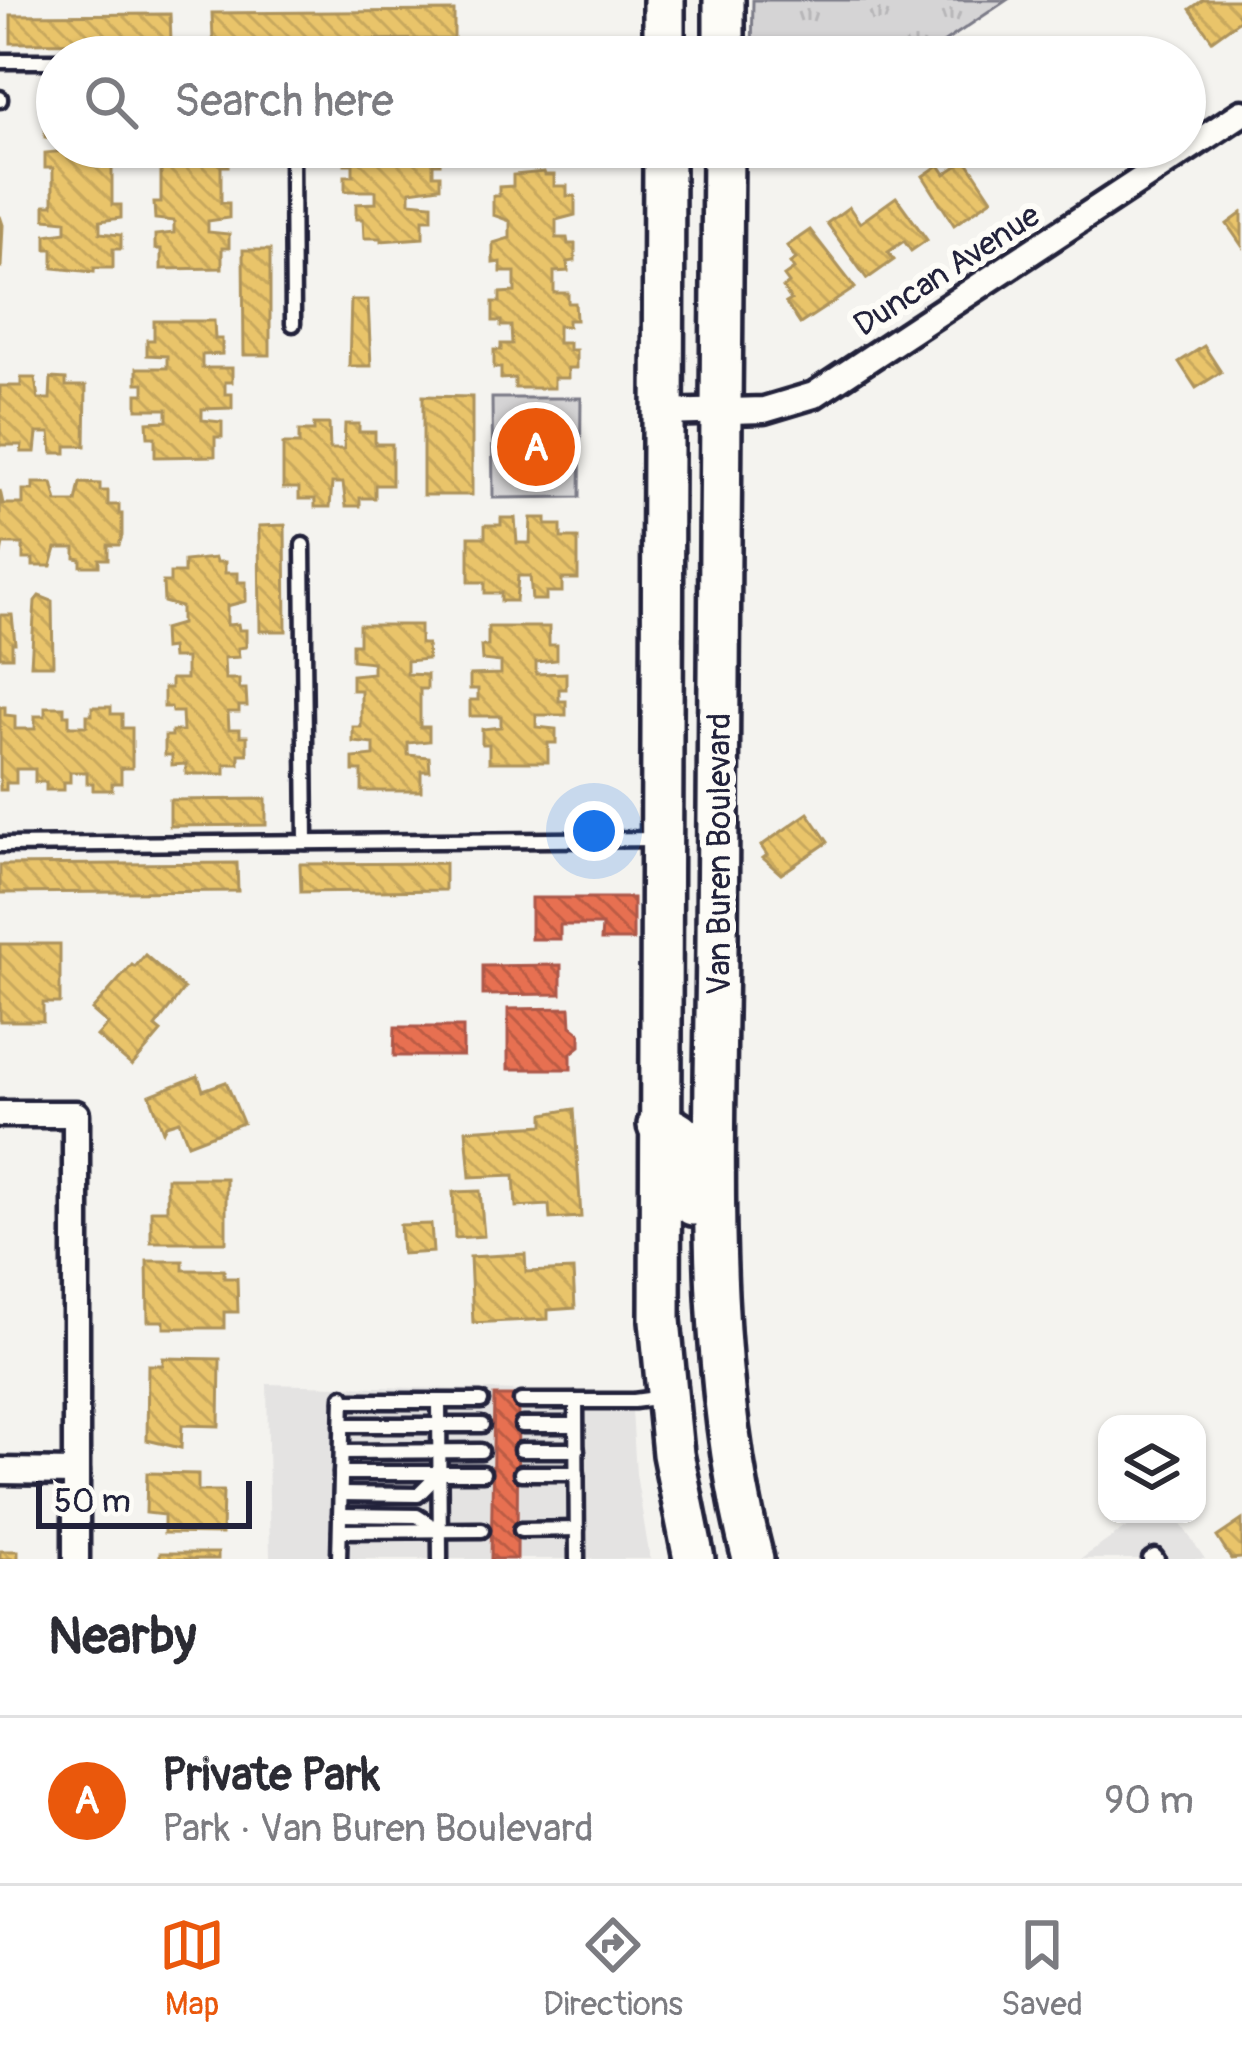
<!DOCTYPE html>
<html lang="en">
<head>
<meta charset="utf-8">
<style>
	body { margin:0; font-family:Pangolin,sans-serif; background:#f2f2f3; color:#2b2b33 }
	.controls { position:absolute; right:36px; bottom:36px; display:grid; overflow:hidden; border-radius:24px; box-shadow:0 3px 9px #0004 }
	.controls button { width:108px; height:108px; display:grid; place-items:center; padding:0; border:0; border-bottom:3px solid #e1e1e2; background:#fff; color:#2b2b33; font:60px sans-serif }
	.scale { position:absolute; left:36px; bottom:30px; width:216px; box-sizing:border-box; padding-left:12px; border:6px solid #22223b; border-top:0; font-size:33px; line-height:42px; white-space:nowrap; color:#22223b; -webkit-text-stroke:9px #fdfcf7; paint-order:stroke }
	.you { position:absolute; left:594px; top:831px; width:42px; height:42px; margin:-30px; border:9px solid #fff; border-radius:50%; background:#1a73e8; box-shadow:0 0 0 18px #1a73e833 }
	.badge { display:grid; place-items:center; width:78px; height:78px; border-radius:50%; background:#ea580c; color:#fff; font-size:39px; font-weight:700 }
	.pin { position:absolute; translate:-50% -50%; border:6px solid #fff; box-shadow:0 3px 12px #0006 }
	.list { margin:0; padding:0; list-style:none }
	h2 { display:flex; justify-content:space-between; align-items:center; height:156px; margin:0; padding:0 48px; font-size:51px }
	h2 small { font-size:39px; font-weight:400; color:#7c7c81 }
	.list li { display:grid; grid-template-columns:78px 1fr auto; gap:36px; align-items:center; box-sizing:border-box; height:168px; padding:0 48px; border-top:3px solid #e1e1e2 }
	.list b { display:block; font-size:45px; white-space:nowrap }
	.list p { margin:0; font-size:39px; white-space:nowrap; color:#7c7c81 }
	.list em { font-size:39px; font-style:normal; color:#7c7c81 }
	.icon { flex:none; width:66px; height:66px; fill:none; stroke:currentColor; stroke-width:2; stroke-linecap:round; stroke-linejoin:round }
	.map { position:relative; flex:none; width:1242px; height:1559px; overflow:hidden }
	.search { position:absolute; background:#fff; box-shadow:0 3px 9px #0004; left:36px; right:36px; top:36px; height:132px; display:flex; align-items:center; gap:30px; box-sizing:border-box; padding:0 42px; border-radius:66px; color:#7c7c81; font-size:45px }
	.sheet { height:324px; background:#fff }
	nav { display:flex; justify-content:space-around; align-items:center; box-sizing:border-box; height:168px; border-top:3px solid #e1e1e2; background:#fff; font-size:33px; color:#7c7c81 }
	nav a { display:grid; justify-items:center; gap:6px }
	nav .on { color:#ea580c }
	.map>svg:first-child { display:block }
	.built { fill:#e4e3e2 }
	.grass { fill:url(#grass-tufts); stroke:#7c7b88; stroke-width:3 }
	.park { fill:#d5d4d5; stroke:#7c7b88; stroke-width:3 }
	.homes { fill:url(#homes-back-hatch); stroke:#ad935c; stroke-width:3 }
	.shops { fill:url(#shops-back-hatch); stroke:#ac584a; stroke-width:3 }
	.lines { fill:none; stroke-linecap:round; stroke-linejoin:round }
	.service-casing { stroke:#22223b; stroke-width:21 }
	.minor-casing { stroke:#22223b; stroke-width:33 }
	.primary-casing { stroke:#22223b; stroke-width:48 }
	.service { stroke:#fdfcf7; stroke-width:12 }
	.minor { stroke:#fdfcf7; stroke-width:24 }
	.primary { stroke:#fdfcf7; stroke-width:39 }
	.labels { text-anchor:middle; stroke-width:12; stroke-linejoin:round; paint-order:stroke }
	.street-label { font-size:33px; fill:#22223b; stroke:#fdfcf7 }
</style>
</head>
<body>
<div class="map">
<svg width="1242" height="1559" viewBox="0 0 1242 1559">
	<defs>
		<pattern id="grass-tufts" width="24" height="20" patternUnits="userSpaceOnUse" patternTransform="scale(3)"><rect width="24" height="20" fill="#d5d4d5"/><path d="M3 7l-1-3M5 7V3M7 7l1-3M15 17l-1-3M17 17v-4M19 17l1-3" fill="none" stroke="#b7b6b8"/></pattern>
		<pattern id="homes-back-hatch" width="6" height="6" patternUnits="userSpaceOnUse" patternTransform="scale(3)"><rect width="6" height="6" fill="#e9c46a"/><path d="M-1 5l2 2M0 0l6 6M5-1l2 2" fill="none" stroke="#c8a85d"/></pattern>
		<pattern id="shops-back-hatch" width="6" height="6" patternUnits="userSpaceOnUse" patternTransform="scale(3)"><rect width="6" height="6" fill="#e76f51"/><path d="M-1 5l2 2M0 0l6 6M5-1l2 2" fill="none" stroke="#bb5b44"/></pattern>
	</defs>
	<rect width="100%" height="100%" fill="#f4f3ef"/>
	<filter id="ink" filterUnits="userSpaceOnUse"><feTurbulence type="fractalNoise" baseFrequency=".00833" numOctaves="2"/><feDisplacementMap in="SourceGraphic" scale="24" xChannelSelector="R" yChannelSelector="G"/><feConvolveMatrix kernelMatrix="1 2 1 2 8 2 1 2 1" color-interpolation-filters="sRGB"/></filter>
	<g filter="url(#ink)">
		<!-- built -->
		<g class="built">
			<polygon points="267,1384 631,1394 636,1474 650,1559 270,1559"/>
			<polygon points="1145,1514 1174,1514 1205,1559 1081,1559"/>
		</g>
		<!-- grass -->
		<polygon class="grass" points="753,0 1007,0 922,57 752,57"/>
		<!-- park -->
		<polygon class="park" points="492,398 581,398 580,497 493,498"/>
		<!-- homes -->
		<g class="homes">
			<polygon points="1203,0 1242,0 1242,11 1238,14 1241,19 1212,40 1190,9"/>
			<polygon points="454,11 454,39 213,41 212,13"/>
			<polygon points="170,14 171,42 11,43 11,15"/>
			<polygon points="975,46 982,57 957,57"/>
			<polygon points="52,103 57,103 57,139 45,137 45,122 52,122"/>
			<polygon points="66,147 100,147 100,151 121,153 121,167 112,167 112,205 121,205 121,218 100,221 100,233 121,235 121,249 113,249 113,268 94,268 94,272 53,268 53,249 46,249 46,235 66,232 66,221 45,219 45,205 53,205 53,168 45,168 45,153 66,151"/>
			<polygon points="174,147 208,147 208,150 228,152 228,166 221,166 221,203 229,203 229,218 208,221 208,232 229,234 229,248 222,248 222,268 161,269 161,249 155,249 155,235 174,233 174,221 155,219 154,203 161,203 161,167 154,167 154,153 174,150"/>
			<polygon points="375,147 440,148 440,164 433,164 433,175 440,175 440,187 410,191 410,202 432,204 432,219 423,219 423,238 381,241 381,238 364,238 363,219 356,219 356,204 376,203 376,191 345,191 345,176 353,176 353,164 345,164 345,149"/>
			<polygon points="966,160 992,199 954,225 923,176 939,165 945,174"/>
			<polygon points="544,172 545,175 554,175 554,186 567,186 567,196 575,196 575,215 556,220 556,238 567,238 568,244 575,244 575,261 567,262 568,271 554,272 554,293 568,293 568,303 575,303 576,320 568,320 568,326 558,326 558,343 569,343 569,350 576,350 576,368 568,368 568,378 554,378 554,388 515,388 515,378 501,379 501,368 494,368 494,350 501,350 501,344 512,344 511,326 501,326 501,321 493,321 493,302 500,302 500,293 515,292 515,272 501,272 501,262 493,263 493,243 510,238 510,221 493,215 493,196 499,196 499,187 513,186 513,175"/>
			<polygon points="896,197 927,240 911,251 904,241 888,252 894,260 867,279 827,223 849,207 860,223"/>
			<polygon points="1242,213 1242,246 1227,224"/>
			<polygon points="0,216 3,225 1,267 0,267"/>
			<polygon points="810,230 855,288 800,324 786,303 791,300 783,288 789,283 784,276 794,269 790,263 796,259 787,246"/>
			<polygon points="243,250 270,250 270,355 244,355"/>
			<polygon points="351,300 368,300 371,366 349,366"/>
			<polygon points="154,321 214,321 215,339 222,339 222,354 202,355 202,368 232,368 232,382 225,382 225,394 232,394 232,408 202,409 202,420 222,422 222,437 215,437 215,456 155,457 155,437 148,437 147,422 167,421 167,409 137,409 137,394 144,394 144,383 137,383 137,368 167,368 167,356 147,355 147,340 154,340"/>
			<polygon points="1204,346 1221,372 1196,388 1179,362"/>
			<polygon points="21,378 35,378 38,399 50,399 51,378 66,379 66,386 86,386 85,446 66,446 66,453 52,453 50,433 37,433 35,452 21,452 22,445 0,445 0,386 21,386"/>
			<polygon points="423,396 472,397 472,495 423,495"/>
			<polygon points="314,424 329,424 330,449 344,449 345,424 359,424 359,432 375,432 375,444 392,444 392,485 375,485 375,498 360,498 360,506 346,506 343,483 332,483 330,507 315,507 315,499 299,499 299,488 283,488 283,444 299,444 299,431 314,431"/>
			<polygon points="33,483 52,483 57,502 76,502 80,483 100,484 100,491 108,491 108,505 119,505 119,514 122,514 122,536 119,545 108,545 108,559 99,559 99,566 81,566 81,559 75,558 75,548 56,548 51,566 33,566 33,559 23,559 23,544 3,544 0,558 0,490 3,504 23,504 23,490 33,490"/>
			<polygon points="501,518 515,518 517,543 530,543 531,518 546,518 546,525 561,525 561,538 578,538 578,579 562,579 562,592 546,592 546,600 532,600 530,576 518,576 516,601 501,601 501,593 485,593 485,582 469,582 469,537 485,537 485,525 501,525"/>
			<polygon points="285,525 286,631 260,631 259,526"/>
			<polygon points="215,558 216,562 225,562 225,573 238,573 238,582 246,582 246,601 227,606 227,625 238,624 239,630 246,630 246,647 238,648 239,657 224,658 225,679 239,679 239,689 246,689 247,706 239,706 239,712 228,712 229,729 240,729 240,736 247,736 247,754 239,754 239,764 225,764 225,774 186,774 186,764 172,765 172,755 165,755 165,736 172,736 172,731 183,731 182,712 172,712 171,707 164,707 164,688 171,688 171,679 186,679 186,658 172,658 171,648 164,649 163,629 181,624 181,607 164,602 163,582 170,582 170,573 184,573 184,561"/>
			<polygon points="39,596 52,601 53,665 31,665 35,601"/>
			<polygon points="0,615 12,615 15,643 12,643 12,657 0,657"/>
			<polygon points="359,625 420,625 420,644 427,644 428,659 407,661 407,674 427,675 427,689 420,689 420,727 429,727 429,741 408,743 408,755 429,757 430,771 421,771 421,791 362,791 362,771 353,771 353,758 374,756 374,744 353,742 353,727 361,727 361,690 352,690 352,675 373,673 373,662 352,660 352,644 359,644"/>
			<polygon points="488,627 549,627 549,645 557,645 557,660 536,662 536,674 566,673 566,689 559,689 559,701 566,701 566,715 536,715 536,727 556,729 556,743 548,743 548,762 489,762 489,744 482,744 482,729 501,727 501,716 470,716 470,700 478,700 478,689 470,689 470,675 501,674 501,662 482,660 481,646 488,646"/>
			<polygon points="0,707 5,707 5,715 15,716 15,729 35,729 35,716 45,716 45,707 64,707 64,715 69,715 69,726 87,726 87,715 92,715 92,707 111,707 111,714 122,714 122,728 132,728 132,768 121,768 121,783 112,783 112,790 93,790 93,783 87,783 87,772 70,772 70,782 64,782 64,790 46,790 46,782 35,782 35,769 16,769 16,783 6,783 6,790 0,790"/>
			<polygon points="266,799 266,825 170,826 170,800"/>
			<polygon points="808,813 828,842 781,874 763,858 767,855 761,846"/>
			<polygon points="237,863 238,891 0,893 0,865"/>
			<polygon points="445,863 445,890 301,892 300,864"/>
			<polygon points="0,944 60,944 60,1003 43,1003 43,1021 0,1021"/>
			<polygon points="145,955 184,989 155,1027 161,1032 132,1066 97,1036 108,1024 92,1010 132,965 135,967"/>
			<polygon points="198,1076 203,1090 226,1082 243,1123 188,1144 179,1121 166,1125 163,1131 150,1095"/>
			<polygon points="574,1109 581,1217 550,1219 549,1205 516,1207 514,1175 470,1177 466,1130 544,1125 544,1114"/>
			<polygon points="167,1178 226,1178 226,1242 151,1242 151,1210 167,1210"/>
			<polygon points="480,1191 484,1236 455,1238 453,1192"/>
			<polygon points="431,1224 433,1252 402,1254 400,1225"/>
			<polygon points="525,1254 526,1272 573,1270 575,1308 548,1310 548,1319 473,1323 470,1257"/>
			<polygon points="147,1261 183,1261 183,1270 224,1270 224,1278 237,1278 238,1312 224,1312 224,1328 164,1328 164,1321 148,1321"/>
			<polygon points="163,1358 220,1359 219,1426 182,1425 181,1448 147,1440 148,1365 163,1365"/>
			<polygon points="147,1473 198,1474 198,1491 223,1491 222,1534 164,1533 164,1515 146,1513"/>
			<polygon points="1242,1520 1242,1558 1231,1559 1217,1537"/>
			<rect x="0" y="1551" width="18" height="8"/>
			<rect x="160" y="1553" width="58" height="6"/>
		</g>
		<!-- shops -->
		<g class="shops">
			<polygon points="531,898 633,898 633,940 601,940 602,925 560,925 560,939 531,939"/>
			<polygon points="561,965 561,994 483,995 483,966"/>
			<polygon points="570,1008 571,1026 580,1033 580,1046 571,1053 571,1069 508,1069 508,1009"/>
			<polygon points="395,1027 463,1027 463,1056 394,1056"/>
			<polygon points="494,1396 518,1396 517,1559 491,1559"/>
		</g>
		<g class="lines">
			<defs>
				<g id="service">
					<polyline points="355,57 436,57"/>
					<polyline points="0,61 57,61"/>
					<polyline points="0,98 0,100"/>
					<polyline points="292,147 293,324"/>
					<polyline points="303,545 306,842"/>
					<polyline points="0,845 659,839"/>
					<polyline points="343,1401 481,1401"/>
					<polyline points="439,1401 440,1559"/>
					<polyline points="521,1401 576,1401"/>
					<polyline points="342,1425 482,1425"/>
					<polyline points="522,1425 576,1425"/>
					<polyline points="521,1450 577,1450"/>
					<polyline points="342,1452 481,1451"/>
					<polyline points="341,1473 483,1473"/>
					<polyline points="521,1473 577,1473"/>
					<polyline points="341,1494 418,1495 440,1473"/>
					<polyline points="340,1515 417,1516 439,1530"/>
					<polyline points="521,1530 577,1529"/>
					<polyline points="340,1531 482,1530"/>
					<polyline points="339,1559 343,1396"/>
					<polyline points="577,1559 576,1401 634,1401 663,1397"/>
					<polyline points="1150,1559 1155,1556 1157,1559"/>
				</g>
				<g id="minor">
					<polyline points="663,413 764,410 814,395 1242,113"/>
					<polyline points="0,1114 76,1114 76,1559"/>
					<polyline points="0,1471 76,1472"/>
				</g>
				<g id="primary">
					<polyline points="664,0 664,57"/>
					<polyline points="724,57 724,0"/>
					<polyline points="664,147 660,1320 673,1454 694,1559"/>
					<path d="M723 147C721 413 719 679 717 945 715 1143 703 1367 753 1559"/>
					<path d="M658 1125C701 1131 692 1170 693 1205"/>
				</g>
			</defs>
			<!-- service casing -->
			<use href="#service" class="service-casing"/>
			<!-- minor casing -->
			<use href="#minor" class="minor-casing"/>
			<!-- primary casing -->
			<use href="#primary" class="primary-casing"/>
			<!-- service -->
			<use href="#service" class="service"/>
			<!-- minor -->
			<use href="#minor" class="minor"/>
			<!-- primary -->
			<use href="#primary" class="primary"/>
		</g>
	</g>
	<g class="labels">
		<!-- street labels -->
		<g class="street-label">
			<text transform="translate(946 269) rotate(-33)" y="12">Duncan Avenue</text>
			<text transform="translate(718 854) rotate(-90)" y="12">Van Buren Boulevard</text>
		</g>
	</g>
</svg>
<div class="controls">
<button><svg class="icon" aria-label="layers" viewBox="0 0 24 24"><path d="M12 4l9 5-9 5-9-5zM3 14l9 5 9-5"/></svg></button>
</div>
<div class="scale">50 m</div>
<div class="you"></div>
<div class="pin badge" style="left:536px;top:447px">A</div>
<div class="search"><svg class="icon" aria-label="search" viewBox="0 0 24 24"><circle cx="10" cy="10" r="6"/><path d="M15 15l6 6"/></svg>Search here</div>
</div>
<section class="sheet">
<h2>Nearby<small></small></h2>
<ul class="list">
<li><span class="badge">A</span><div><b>Private Park</b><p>Park · Van Buren Boulevard</p></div><em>90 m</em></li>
</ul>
</section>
<nav>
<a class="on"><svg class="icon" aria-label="map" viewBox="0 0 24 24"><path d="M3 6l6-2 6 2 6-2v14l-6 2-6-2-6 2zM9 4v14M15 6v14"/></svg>Map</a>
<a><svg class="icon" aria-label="directions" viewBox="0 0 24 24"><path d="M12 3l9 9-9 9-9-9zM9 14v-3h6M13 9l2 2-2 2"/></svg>Directions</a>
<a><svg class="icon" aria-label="saved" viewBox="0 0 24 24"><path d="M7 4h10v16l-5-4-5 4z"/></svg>Saved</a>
</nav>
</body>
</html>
